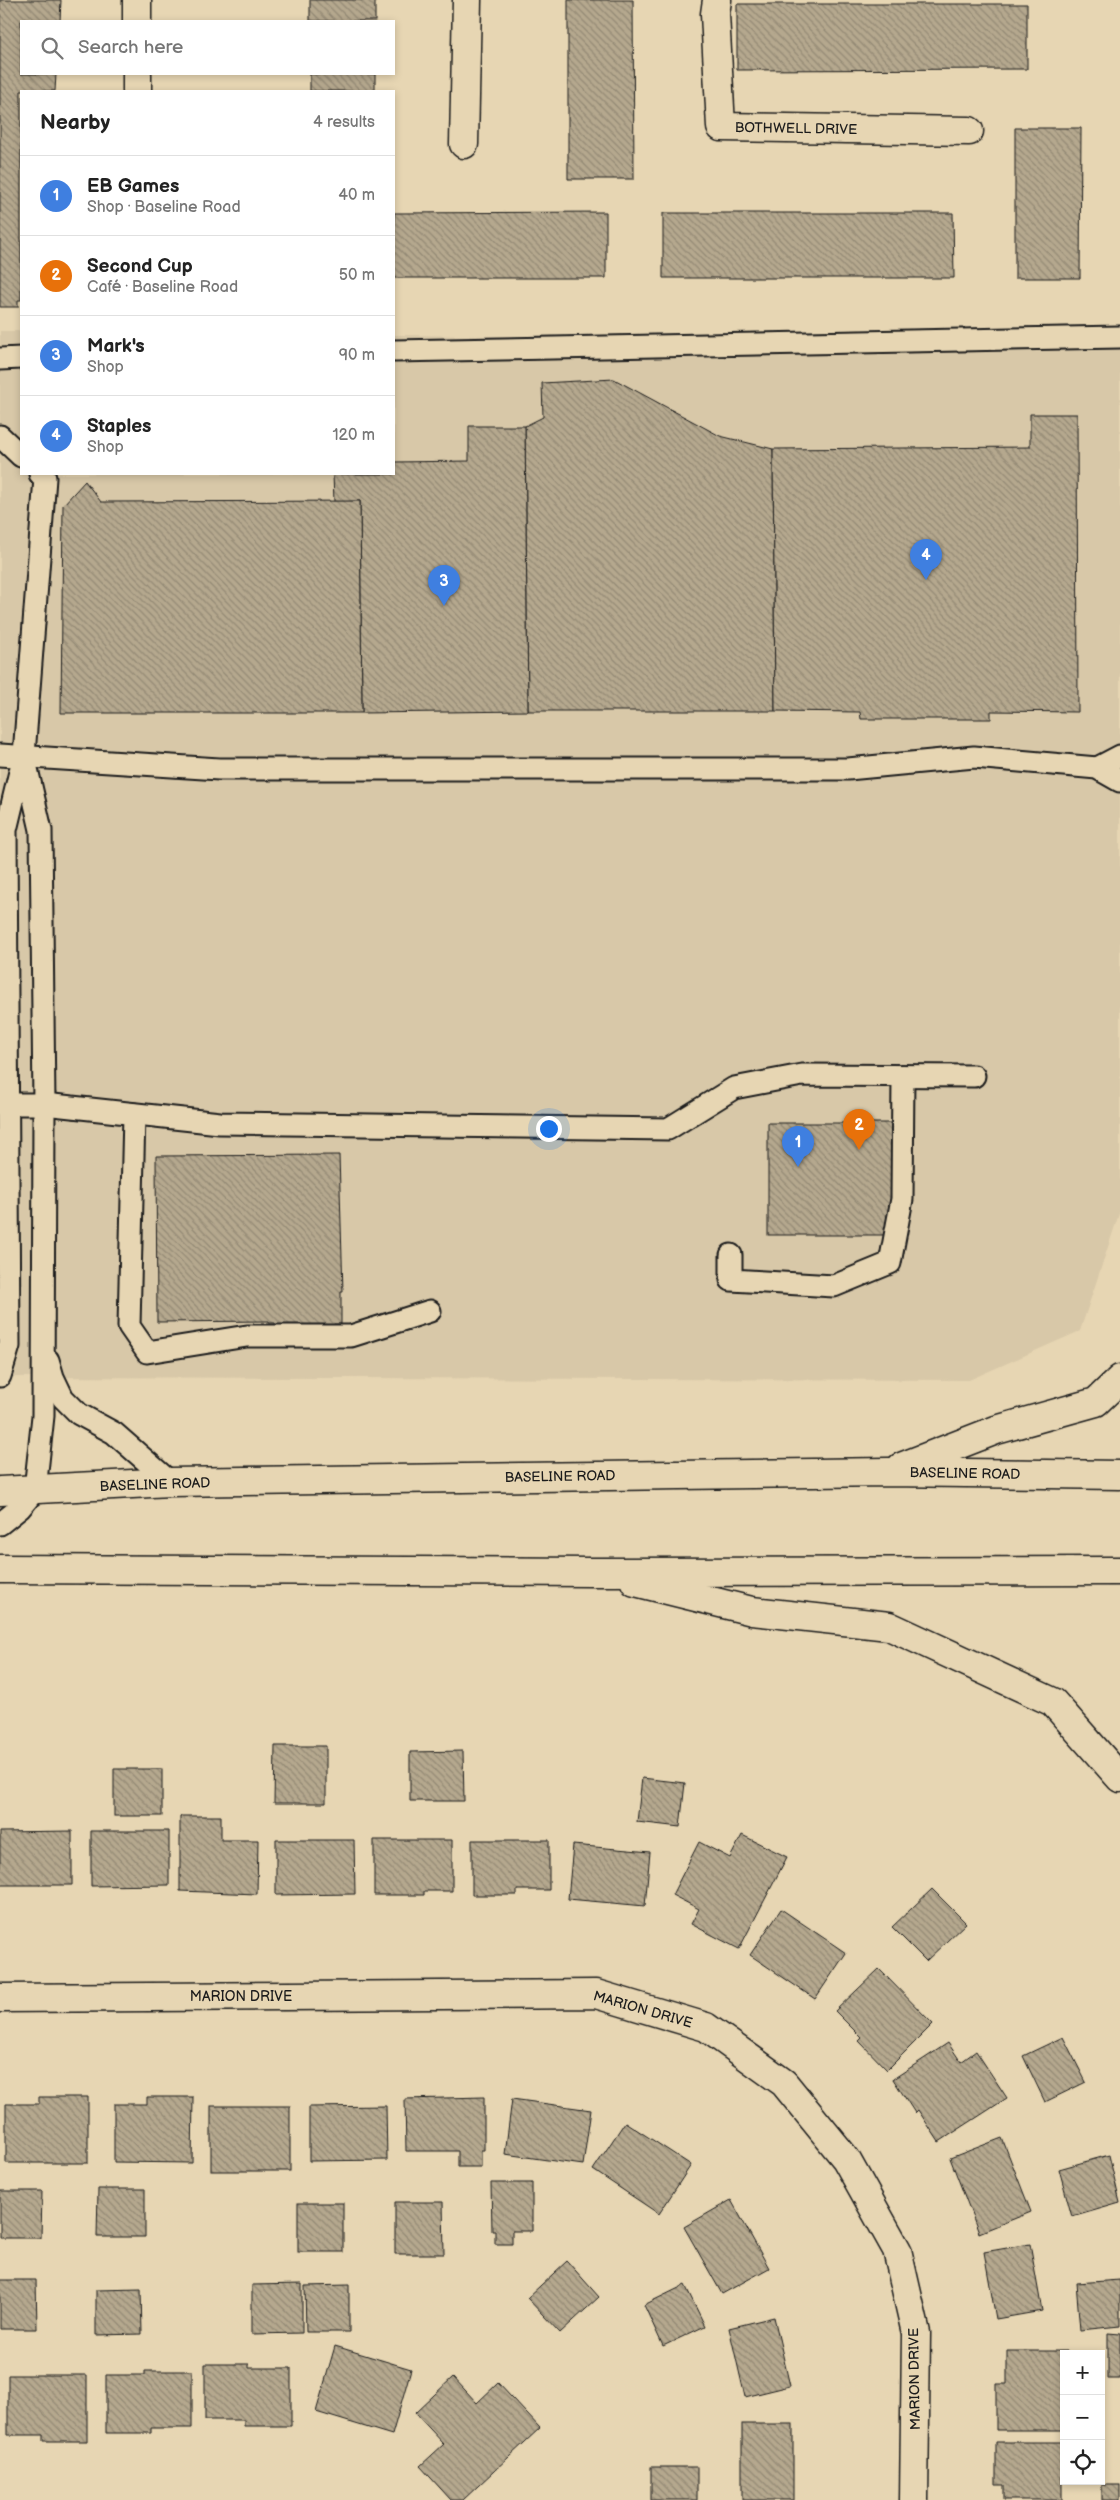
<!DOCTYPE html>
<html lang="en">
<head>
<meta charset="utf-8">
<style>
	body { margin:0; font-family:"Balsamiq Sans",sans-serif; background:#f2f2f2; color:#222 }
	.controls { position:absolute; right:15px; bottom:15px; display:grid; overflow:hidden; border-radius:0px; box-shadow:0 2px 8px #0003 }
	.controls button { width:45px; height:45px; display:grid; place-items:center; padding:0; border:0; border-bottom:1px solid #e0e0e0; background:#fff; color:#222; font:25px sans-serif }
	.you { position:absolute; left:548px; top:1128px; width:18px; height:18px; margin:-12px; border:4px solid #fff; border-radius:50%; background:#1a73e8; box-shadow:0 0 0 8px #1a73e833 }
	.badge { display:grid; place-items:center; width:32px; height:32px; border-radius:50%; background:#ea580c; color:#fff; font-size:16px; font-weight:700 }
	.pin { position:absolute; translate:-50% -41px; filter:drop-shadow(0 1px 2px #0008) }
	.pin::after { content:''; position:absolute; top:26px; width:18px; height:15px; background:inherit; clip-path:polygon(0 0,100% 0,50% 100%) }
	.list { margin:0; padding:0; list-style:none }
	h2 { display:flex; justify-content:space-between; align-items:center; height:65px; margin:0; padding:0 20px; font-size:21px }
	h2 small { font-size:16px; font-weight:400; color:#767676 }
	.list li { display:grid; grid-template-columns:32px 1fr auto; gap:15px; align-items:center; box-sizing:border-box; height:80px; padding:0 20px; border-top:1px solid #e0e0e0 }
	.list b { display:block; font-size:19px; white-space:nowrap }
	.list p { margin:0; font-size:16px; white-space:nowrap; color:#767676 }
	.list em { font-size:16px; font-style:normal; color:#767676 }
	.icon { flex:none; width:28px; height:28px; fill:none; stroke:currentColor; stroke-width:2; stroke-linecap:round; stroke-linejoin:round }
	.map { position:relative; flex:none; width:1120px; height:2500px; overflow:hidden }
	.search { position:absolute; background:#fff; box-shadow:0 2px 8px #0003; left:20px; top:20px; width:375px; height:55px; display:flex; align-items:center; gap:12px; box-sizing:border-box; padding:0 18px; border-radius:0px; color:#767676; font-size:19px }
	.panel { position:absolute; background:#fff; box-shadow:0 2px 8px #0003; left:20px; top:90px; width:375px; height:385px; border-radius:0px }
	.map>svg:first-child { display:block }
	.built { fill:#d8c8a8 }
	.building { fill:url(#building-back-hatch); stroke:#1c1c1c }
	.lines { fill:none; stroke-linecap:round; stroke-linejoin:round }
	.service-casing { stroke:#1c1c1c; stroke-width:25 }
	.minor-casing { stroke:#1c1c1c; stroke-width:31 }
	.secondary-casing { stroke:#1c1c1c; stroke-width:31 }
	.service { stroke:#e7d6b3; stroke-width:21 }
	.minor { stroke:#e7d6b3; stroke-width:28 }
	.secondary { stroke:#e7d6b3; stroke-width:28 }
	.labels { text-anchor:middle; stroke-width:4; stroke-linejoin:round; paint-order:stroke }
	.street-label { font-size:14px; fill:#1c1c1c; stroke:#e7d6b3 }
</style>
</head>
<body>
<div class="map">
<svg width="1120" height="2500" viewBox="0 0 1120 2500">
	<defs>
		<pattern id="building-back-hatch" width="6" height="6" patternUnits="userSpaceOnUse" patternTransform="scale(1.25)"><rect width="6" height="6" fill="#b5a88e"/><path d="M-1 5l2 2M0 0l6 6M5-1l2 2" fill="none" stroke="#928873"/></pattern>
	</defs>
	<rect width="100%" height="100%" fill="#e7d6b3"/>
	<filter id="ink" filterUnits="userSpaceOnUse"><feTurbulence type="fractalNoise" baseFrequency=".02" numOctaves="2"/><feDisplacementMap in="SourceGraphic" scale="10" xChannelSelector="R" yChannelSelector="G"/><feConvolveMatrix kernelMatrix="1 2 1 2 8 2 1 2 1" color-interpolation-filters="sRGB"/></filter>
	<g filter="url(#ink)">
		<!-- built -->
		<polygon class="built" points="0,331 21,331 21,474 394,474 394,335 1120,343 1120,1211 1080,1331 969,1380 0,1377"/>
		<!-- building -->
		<g class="building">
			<polygon points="0,0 61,0 60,21 21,21 21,74 56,74 55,91 21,91 21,300 18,300 18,307 0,307"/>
			<rect x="310" y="0" width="65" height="21"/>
			<polygon points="568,0 633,0 634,179 568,179"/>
			<polygon points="737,4 1027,4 1027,69 737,70"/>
			<rect x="310" y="74" width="65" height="17"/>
			<polygon points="1015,128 1081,128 1080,278 1015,278"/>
			<polygon points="606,212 606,278 394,278 394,213"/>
			<polygon points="663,213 953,213 954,278 663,278"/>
			<polygon points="614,379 720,436 773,449 775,711 528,711 525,426 543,417 542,383"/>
			<polygon points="1030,414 1077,414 1078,712 991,711 991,719 861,719 860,712 775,711 773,449 1030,447"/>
			<polygon points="469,426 525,426 528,711 362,713 360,501 334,502 333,474 394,474 394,462 469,461"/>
			<polygon points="85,481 101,502 360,501 362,713 61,713 63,505"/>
			<rect x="768" y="1123" width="123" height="112"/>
			<polygon points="339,1155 343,1292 341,1292 341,1324 334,1324 334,1335 275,1336 275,1323 269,1323 269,1321 157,1322 156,1156"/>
			<polygon points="275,1746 326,1746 326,1803 274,1803"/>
			<polygon points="463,1751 464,1801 410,1801 410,1752"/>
			<rect x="114" y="1769" width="48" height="47"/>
			<polygon points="642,1778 685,1783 680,1827 637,1822"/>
			<polygon points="180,1816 221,1816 221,1840 258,1840 257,1894 180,1891"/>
			<polygon points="72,1831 72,1885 0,1885 0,1832"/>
			<polygon points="91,1831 169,1831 169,1885 91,1886"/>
			<polygon points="742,1835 787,1857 739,1949 691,1924 699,1909 672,1895 699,1842 730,1858"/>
			<polygon points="276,1840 354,1840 355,1894 276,1895"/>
			<polygon points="374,1840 452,1840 452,1891 424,1891 424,1895 374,1895"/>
			<polygon points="472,1840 549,1840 549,1890 517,1890 517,1895 472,1895"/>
			<polygon points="573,1845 650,1852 645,1906 568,1899"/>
			<polygon points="932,1889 966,1923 926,1961 892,1927"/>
			<polygon points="781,1909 846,1953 815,1999 750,1955"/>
			<polygon points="879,1969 933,2024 887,2070 859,2041 862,2038 835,2011"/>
			<polygon points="1063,2037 1086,2082 1045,2102 1023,2056"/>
			<polygon points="948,2043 961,2062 976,2051 1007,2098 939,2142 918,2110 915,2113 893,2079"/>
			<polygon points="39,2097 88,2097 88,2163 6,2163 6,2104 39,2104"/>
			<polygon points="147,2097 193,2097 192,2163 114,2162 114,2104 147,2104"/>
			<polygon points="484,2097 484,2150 481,2150 481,2167 458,2167 458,2151 406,2151 405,2099"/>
			<polygon points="512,2099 591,2110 583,2165 505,2154"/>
			<rect x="211" y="2106" width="79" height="65"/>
			<polygon points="386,2106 387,2160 309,2161 309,2107"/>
			<polygon points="625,2122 691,2165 659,2214 593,2170"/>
			<polygon points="1002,2138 1031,2212 979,2233 950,2158"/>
			<polygon points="1109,2155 1120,2203 1072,2217 1059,2169"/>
			<polygon points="491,2183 532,2183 532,2231 512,2231 512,2244 495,2244 495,2231 492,2231"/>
			<polygon points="98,2189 145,2189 145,2237 97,2237"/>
			<polygon points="0,2191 42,2191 41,2238 0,2238"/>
			<polygon points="731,2200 769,2268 722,2294 684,2227"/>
			<polygon points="395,2202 443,2202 444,2254 395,2254"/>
			<rect x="298" y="2203" width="45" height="49"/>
			<polygon points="1030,2244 1042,2311 996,2319 984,2252"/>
			<polygon points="567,2261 599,2297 560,2333 527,2298"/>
			<polygon points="0,2280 36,2280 37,2329 0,2329"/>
			<polygon points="1120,2280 1120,2326 1080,2330 1076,2283"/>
			<polygon points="302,2284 302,2333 252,2334 252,2285"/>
			<polygon points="349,2285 349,2332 306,2332 305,2286"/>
			<polygon points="685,2285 705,2326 663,2346 644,2305"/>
			<polygon points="141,2289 142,2334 96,2335 96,2290"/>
			<polygon points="774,2317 790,2386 745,2397 729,2328"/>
			<polygon points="1108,2333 1120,2334 1120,2379 1108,2379"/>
			<polygon points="335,2346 411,2369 392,2435 316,2412"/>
			<polygon points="1007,2351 1067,2351 1067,2354 1064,2354 1064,2430 996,2430 996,2384 1007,2384"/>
			<polygon points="205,2364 249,2364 249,2368 291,2368 291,2426 244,2426 244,2420 205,2420"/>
			<polygon points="145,2371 192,2371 192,2428 151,2428 151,2433 106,2433 106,2375 145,2375"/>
			<polygon points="8,2375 87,2375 87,2441 43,2441 43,2435 8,2435"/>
			<polygon points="453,2377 477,2403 498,2383 540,2428 463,2500 451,2500 420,2466 444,2444 415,2413"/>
			<rect x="742" y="2424" width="51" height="76"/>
			<polygon points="996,2442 1062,2442 1062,2500 1004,2500 1004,2485 996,2485"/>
			<rect x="651" y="2467" width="46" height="33"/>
			<rect x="1102" y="2485" width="18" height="15"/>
		</g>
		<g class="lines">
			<defs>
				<g id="service">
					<polyline points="394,351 1120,337"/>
					<polyline points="0,359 21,358"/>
					<polyline points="0,436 21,456"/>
					<polyline points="0,755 219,769 848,769 974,757 1097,768 1120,781"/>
					<polyline points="1097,768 1120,756"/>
					<polyline points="0,1104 44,1104 220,1123 668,1129 734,1088 802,1075 974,1076"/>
					<polyline points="134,1114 129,1326 147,1352 247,1336 351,1336 430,1311"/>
					<polyline points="731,1255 731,1280 834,1286 890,1263 902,1199 903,1076"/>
					<polyline points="48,1360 53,1377 63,1398 79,1414 114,1433 170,1482"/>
					<polyline points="0,1376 9,1346 6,830 24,755 45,478 40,474"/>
					<polyline points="0,1524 20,1508 35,1490 43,1416 44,1104 41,830 25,760"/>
				</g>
				<g id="minor">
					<polyline points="137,0 137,21"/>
					<polyline points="717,0 715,14 721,127 969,131"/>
					<polyline points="137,74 137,91"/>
					<polyline points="464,144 467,0"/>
					<polyline points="0,1998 596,1994 706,2027 784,2083 846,2159 897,2250 916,2333 914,2500"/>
				</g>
				<g id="secondary">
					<polyline points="901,1467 996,1430 1096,1402 1120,1379"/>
					<polyline points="0,1491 170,1482 888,1472 1120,1475"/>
					<polyline points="0,1569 592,1572 1120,1571"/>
					<polyline points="635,1582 752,1611 889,1626 1053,1702 1120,1778"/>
				</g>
			</defs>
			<!-- service casing -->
			<use href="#service" class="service-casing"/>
			<!-- minor casing -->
			<use href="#minor" class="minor-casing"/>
			<!-- secondary casing -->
			<use href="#secondary" class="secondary-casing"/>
			<!-- service -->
			<use href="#service" class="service"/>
			<!-- minor -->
			<use href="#minor" class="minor"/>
			<!-- secondary -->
			<use href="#secondary" class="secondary"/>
		</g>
	</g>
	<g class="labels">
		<!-- street labels -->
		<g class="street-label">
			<text transform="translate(796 128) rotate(1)" y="5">BOTHWELL DRIVE</text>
			<text transform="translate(965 1473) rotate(1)" y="5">BASELINE ROAD</text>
			<text transform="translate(560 1476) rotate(-1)" y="5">BASELINE ROAD</text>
			<text transform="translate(155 1484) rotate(-2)" y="5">BASELINE ROAD</text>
			<text x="241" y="2001">MARION DRIVE</text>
			<text transform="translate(643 2009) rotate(16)" y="5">MARION DRIVE</text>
			<text transform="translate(914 2379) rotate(-91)" y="5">MARION DRIVE</text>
		</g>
	</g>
</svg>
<div class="controls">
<button>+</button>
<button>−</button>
<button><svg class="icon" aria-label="locate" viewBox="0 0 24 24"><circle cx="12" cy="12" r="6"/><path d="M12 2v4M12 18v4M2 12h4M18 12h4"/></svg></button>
</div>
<div class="you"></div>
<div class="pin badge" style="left:798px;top:1167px;background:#3f7fe0">1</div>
<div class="pin badge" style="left:859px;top:1150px;background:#e8710a">2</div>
<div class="pin badge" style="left:444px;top:606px;background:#3f7fe0">3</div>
<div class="pin badge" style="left:926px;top:580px;background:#3f7fe0">4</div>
<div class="search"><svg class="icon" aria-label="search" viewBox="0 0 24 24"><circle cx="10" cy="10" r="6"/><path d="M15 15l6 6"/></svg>Search here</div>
<section class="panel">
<h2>Nearby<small>4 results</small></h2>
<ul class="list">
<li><span class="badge" style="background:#3f7fe0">1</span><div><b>EB Games</b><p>Shop · Baseline Road</p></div><em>40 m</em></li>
<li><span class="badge" style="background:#e8710a">2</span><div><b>Second Cup</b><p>Café · Baseline Road</p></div><em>50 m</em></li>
<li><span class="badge" style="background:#3f7fe0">3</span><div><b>Mark's</b><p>Shop</p></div><em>90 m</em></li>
<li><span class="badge" style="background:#3f7fe0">4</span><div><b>Staples</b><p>Shop</p></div><em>120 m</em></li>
</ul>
</section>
</div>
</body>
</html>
